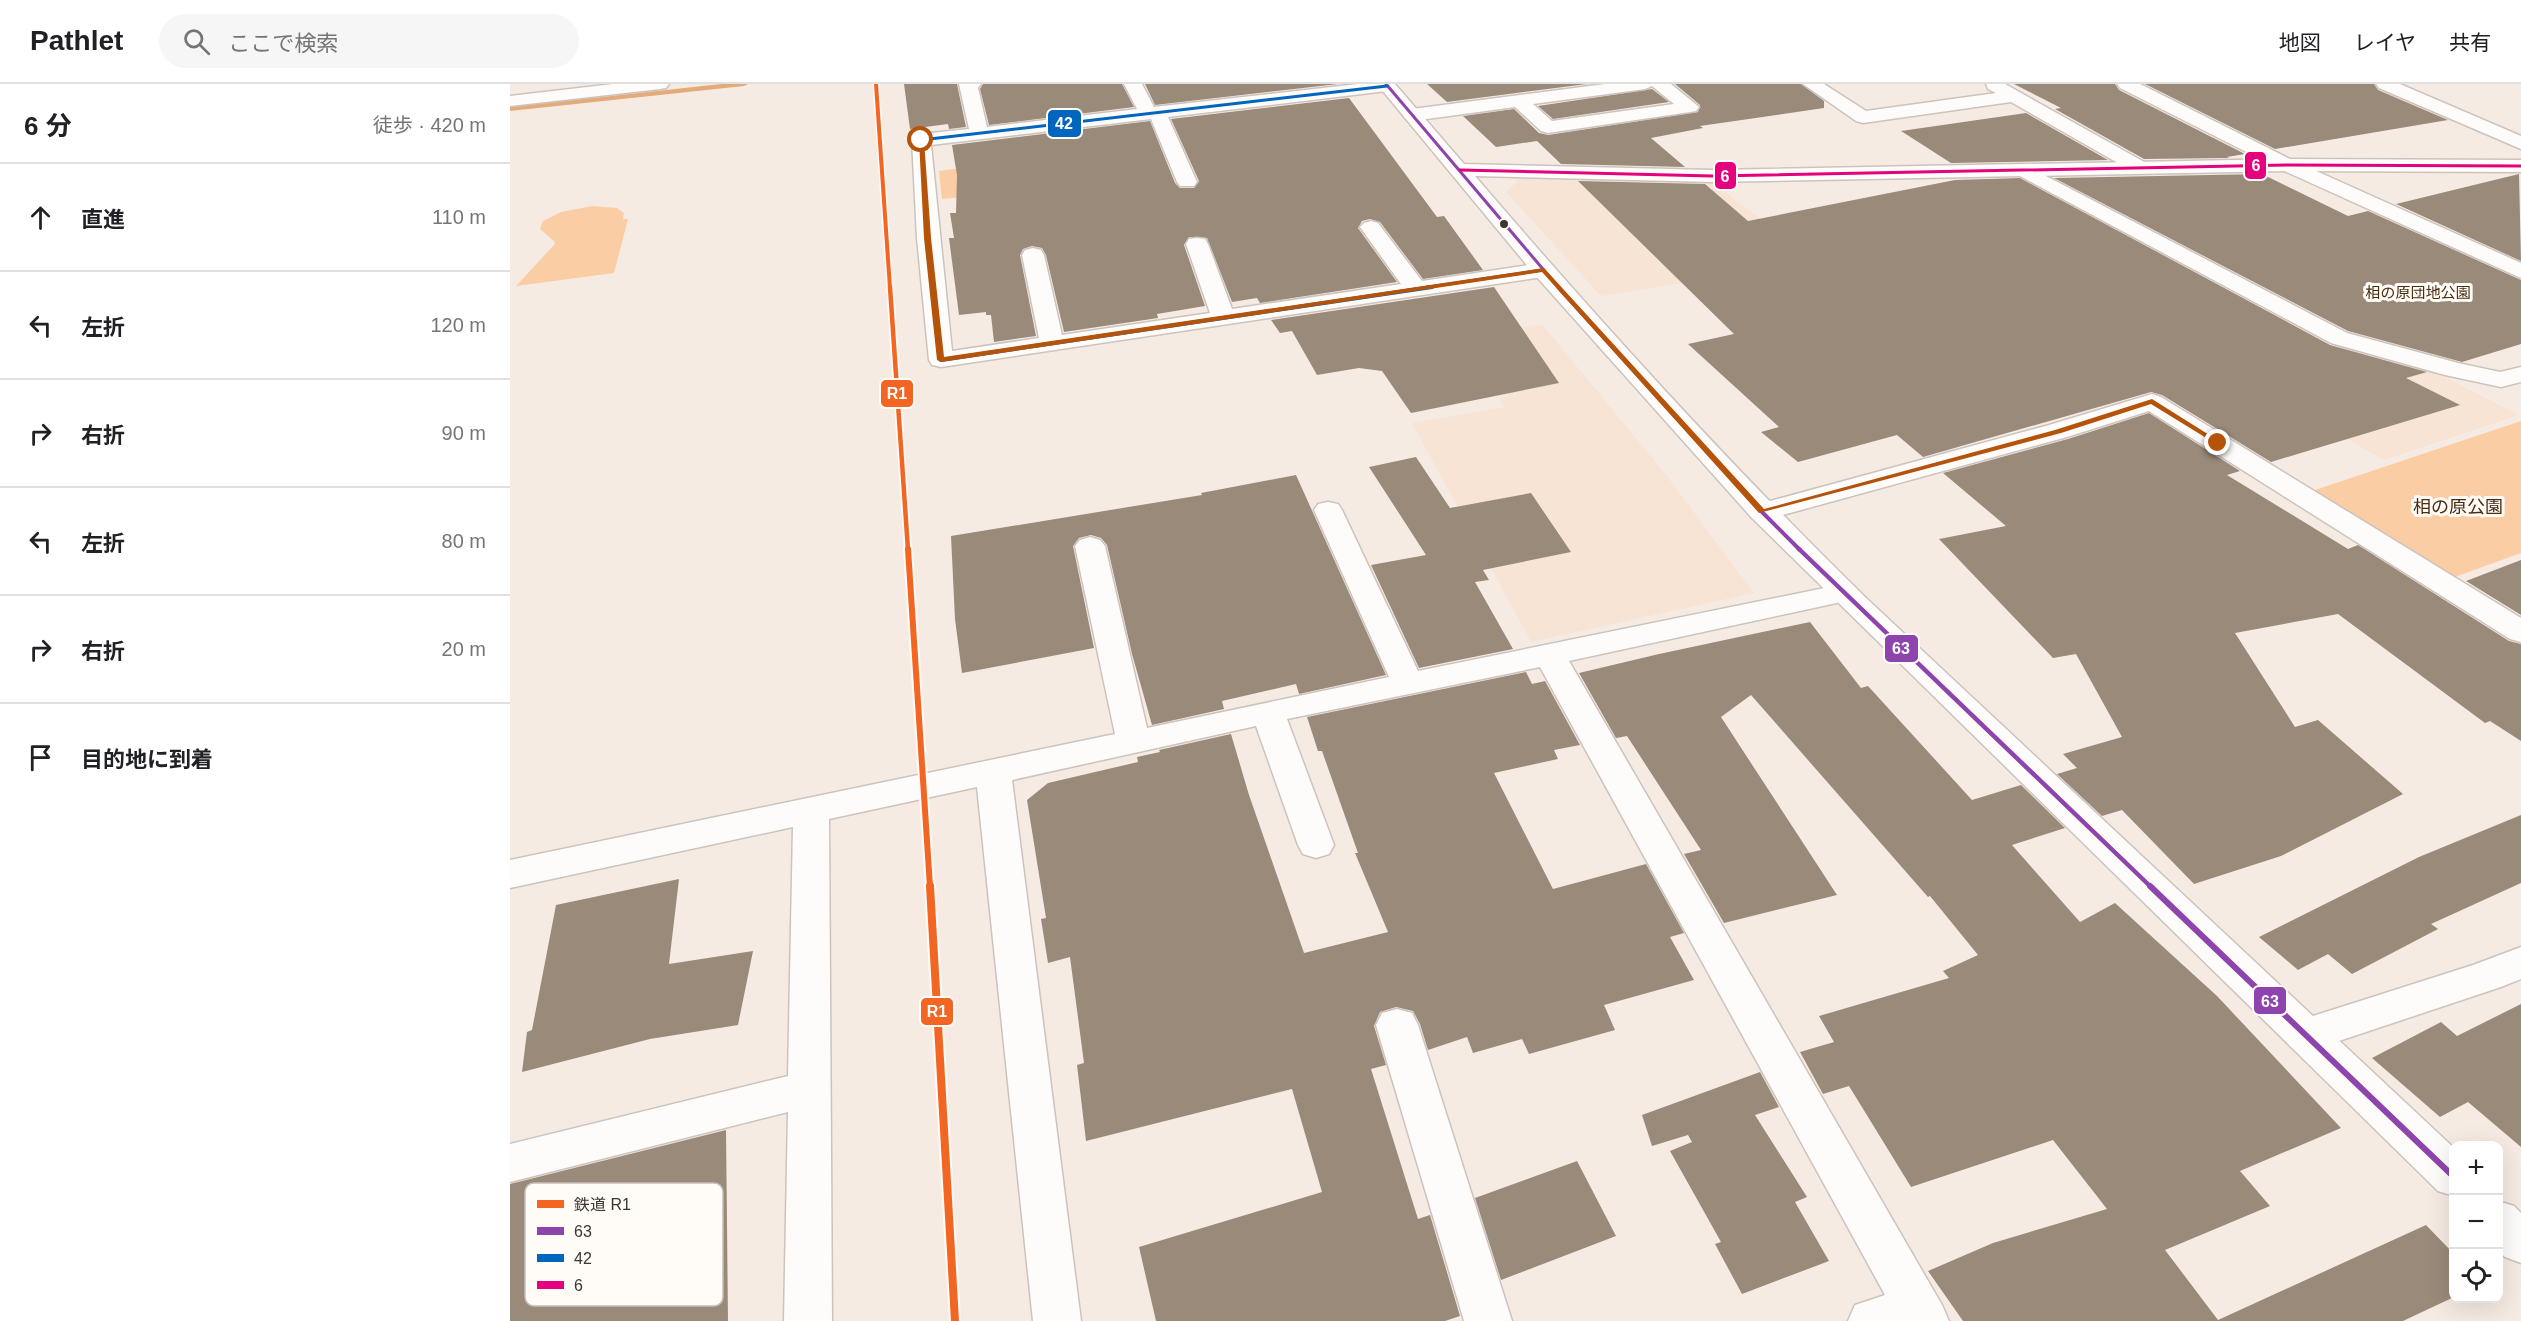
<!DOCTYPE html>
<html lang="ja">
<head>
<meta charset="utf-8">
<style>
	body { margin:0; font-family:Arial,"Noto Sans JP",sans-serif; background:#f6f6f6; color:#202124 }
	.controls { position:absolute; right:18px; bottom:18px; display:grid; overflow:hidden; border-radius:12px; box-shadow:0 6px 24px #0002 }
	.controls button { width:54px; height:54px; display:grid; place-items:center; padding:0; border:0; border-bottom:2px solid #e0e0e0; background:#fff; color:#202124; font:30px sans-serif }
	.stop { position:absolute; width:18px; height:18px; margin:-14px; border:4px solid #b45309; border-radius:50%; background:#fff }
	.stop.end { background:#b45309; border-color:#fff; box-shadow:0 2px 6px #0008 }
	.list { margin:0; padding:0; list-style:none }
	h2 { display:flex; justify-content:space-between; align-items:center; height:78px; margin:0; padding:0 24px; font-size:26px }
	h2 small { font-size:20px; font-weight:400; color:#757577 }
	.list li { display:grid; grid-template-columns:39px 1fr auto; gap:18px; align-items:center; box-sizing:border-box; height:108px; padding:0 24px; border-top:2px solid #e0e0e0 }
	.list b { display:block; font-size:22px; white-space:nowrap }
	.list em { font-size:20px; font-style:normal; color:#757577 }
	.icon { flex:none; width:33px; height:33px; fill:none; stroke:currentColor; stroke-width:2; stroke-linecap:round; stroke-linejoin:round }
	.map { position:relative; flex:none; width:2011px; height:1237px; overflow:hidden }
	header { display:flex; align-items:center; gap:36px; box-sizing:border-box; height:84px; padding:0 30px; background:#fff; border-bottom:2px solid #e0e0e0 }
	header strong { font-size:28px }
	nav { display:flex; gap:33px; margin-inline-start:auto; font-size:21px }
	.search { width:420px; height:54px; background:#f6f6f6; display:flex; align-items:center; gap:15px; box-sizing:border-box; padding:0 21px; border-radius:33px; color:#757577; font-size:22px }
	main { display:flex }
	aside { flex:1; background:#fff }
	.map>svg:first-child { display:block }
	.built { fill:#f7e4d5 }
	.green { fill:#fbcda5 }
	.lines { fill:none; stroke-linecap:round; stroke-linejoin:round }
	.stream { fill:#e3ab79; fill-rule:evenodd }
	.building { fill:#9a8a7a }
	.minor-casing { stroke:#ccc3bd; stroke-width:3 }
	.tertiary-casing { stroke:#ccc3bd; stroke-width:3 }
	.minor { fill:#fefcfb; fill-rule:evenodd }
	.tertiary { fill:#fefcfb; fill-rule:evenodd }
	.bus-1-far3-casing { stroke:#fffbf7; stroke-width:6 }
	.bus-1-far2-casing { stroke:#fffbf7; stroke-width:8 }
	.bus-1-far1-casing { stroke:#fffbf7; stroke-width:9 }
	.bus-1-casing { stroke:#fffbf7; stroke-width:10 }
	.bus-2-far1-casing { stroke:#fffbf7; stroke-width:6 }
	.bus-2-casing { stroke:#fffbf7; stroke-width:8 }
	.bus-3-casing { stroke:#fffbf7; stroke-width:6 }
	.bus-1-far3 { stroke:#8e44ad; stroke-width:3 }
	.bus-1-far2 { stroke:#8e44ad; stroke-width:4 }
	.bus-1-far1 { stroke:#8e44ad; stroke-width:4.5 }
	.bus-1 { stroke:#8e44ad; stroke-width:6 }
	.bus-2-far1 { stroke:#0065bd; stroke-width:3 }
	.bus-2 { stroke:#0065bd; stroke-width:4 }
	.bus-3 { stroke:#e5007d; stroke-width:3 }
	.rail-1-far3-casing { stroke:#fffbf7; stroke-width:7 }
	.rail-1-far2-casing { stroke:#fffbf7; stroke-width:8 }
	.rail-1-far1-casing { stroke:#fffbf7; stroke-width:10 }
	.rail-1-casing { stroke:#fffbf7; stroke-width:12 }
	.rail-1-far3 { stroke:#f26522; stroke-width:4 }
	.rail-1-far2 { stroke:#f26522; stroke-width:4.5 }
	.rail-1-far1 { stroke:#f26522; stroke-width:6 }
	.rail-1 { stroke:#f26522; stroke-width:8 }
	.route { fill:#b45309 }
	.bus-dot { fill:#3d352f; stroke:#fffbf7; stroke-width:2 }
	.labels { text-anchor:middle; stroke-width:6; stroke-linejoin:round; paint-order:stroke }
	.far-park-label { font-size:15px; fill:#4a2c0f; stroke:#fffbf7 }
	.park-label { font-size:18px; fill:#4a2c0f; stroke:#fffbf7 }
	.key { fill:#fffbf7; stroke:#c5c0bb; stroke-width:1.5 }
	.key-label { font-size:16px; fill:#3d352f }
	.line-badge { stroke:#fffbf7; stroke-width:2 }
	.badge-label { font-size:16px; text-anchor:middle; font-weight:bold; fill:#fff }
</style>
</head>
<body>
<header>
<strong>Pathlet</strong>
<div class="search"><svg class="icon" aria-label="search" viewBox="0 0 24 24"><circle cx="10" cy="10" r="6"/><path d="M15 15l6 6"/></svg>ここで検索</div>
<nav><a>地図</a><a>レイヤ</a><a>共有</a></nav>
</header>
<main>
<aside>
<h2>6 分<small>徒歩 · 420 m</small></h2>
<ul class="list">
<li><svg class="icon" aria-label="ahead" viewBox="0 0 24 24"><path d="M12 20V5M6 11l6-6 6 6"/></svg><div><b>直進</b></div><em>110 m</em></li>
<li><svg class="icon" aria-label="left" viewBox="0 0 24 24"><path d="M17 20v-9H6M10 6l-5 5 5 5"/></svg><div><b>左折</b></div><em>120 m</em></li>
<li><svg class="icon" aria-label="right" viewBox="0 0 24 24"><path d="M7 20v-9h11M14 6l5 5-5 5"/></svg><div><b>右折</b></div><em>90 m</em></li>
<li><svg class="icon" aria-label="left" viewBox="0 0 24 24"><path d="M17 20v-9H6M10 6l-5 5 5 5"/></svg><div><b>左折</b></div><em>80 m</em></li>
<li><svg class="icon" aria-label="right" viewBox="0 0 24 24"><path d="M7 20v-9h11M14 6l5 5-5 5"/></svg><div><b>右折</b></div><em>20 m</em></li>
<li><svg class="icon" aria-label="arrive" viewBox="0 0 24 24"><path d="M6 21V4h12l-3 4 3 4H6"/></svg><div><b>目的地に到着</b></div></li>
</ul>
</aside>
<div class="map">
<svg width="2011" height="1237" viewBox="0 0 2011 1237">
	<rect width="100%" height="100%" fill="#f6ebe3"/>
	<!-- built -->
	<g class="built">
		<polygon points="1010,95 1202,98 1307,178 1091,212 996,108"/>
		<polygon points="1032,240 1157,392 1244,509 1021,558 902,339 995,323 989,314 999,312 957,252"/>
		<polygon points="1835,265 1913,282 2009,331 1874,376 1732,295"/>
	</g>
	<!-- green -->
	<g class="green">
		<polygon points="488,79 497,109 432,115 429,87"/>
		<polygon points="82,122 107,124 114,129 113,135 118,135 104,189 6,202 45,160 44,157 30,145 33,137 51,128"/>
		<polygon points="2011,337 2011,469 1945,493 1802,407"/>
	</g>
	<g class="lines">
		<!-- stream -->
		<polygon class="stream" points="211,0 238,0 234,2 0,27 0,23"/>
	</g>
	<!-- building -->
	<g class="building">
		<polygon points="394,0 447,0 456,43 439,45 438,40 400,45"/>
		<polygon points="473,0 612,0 624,23 479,41 470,5"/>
		<polygon points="635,0 828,0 645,21"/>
		<polygon points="917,0 1077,0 937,18"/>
		<polygon points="1165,0 1291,0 1314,17 1314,24 1190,42 1193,44 1141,54 1175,83 1051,80 1027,57 986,63 953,32 1004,25 1029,49 1038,51 1188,28 1190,21"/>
		<polygon points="1504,0 1605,0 1609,6 1735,70 1717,73 1719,74 1634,75 1545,25 1551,24"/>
		<polygon points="1635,0 1864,0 1868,6 1938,36 1765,65"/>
		<polygon points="1142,5 1159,18 1043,35 1028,22"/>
		<polygon points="839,14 927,133 934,132 973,186 913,195 870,138 860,135 852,137 848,144 887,198 750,219 747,214 722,218 697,154 679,153 674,161 695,222 647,230 648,234 554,248 536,171 532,164 522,162 513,165 510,171 526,252 484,258 481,231 476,231 476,228 449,231 439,154 444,154 440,129 446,129 447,91 442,61 640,37 665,99 670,104 684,104 689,97 661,35"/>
		<polygon points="1516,29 1598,76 1441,79 1391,47"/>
		<polygon points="1752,90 1838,132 1858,127 2011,196 2011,260 1952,278 1838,247 1544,94"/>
		<polygon points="2009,90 2011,177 1886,120"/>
		<polygon points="1510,94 1820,261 1917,288 1896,294 1950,321 1761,378 1652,311 1641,308 1413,373 1387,351 1288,378 1251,348 1269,343 1178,260 1224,250 1068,97 1195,100 1238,137 1445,96"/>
		<polygon points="984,203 1049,299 901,329 872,287 849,284 807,291 782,247 770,249 761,236"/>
		<polygon points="1639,329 1730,387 1717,391 1838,465 1848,461 1999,557 2011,560 2011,657 1980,637 1975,639 1828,530 1725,549 1785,643 1808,636 1893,710 1771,772 1684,800 1612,726 1592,732 1547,690 1567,684 1553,670 1612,653 1566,570 1543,574 1429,455 1496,442 1433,389 1558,355"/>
		<polygon points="906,373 940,424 1021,409 1061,468 973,486 979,496 965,498 1003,565 909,584 861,481 916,471 859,383"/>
		<polygon points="786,391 876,591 789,610 786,600 712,617 714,625 642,641 622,570 597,461 591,454 581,451 569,454 563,462 584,564 452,589 445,535 441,452 692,411 691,409"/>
		<polygon points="2011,476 2011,531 1956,497"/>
		<polygon points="1300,538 1351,604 1358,602 1462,716 1511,701 1555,744 1502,761 1570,838 1605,819 1707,912 1831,1044 1730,1087 1760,1122 1655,1166 1708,1236 1916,1141 1944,1170 1944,1213 1893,1237 1453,1237 1418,1187 1483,1159 1597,1125 1543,1056 1401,1103 1339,1002 1313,1010 1290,968 1324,958 1309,932 1439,894 1433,887 1468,871 1420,812 1418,813 1241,611 1211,633 1327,811 1214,839 1174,770 1191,766 1117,652 1106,654 1069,589 1149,570"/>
		<polygon points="1016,588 1022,600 1035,597 1070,661 1044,666 1048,675 984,689 1043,805 1136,780 1174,849 1160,853 1184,896 1094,921 1105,946 1019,970 1012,955 963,969 957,953 918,966 910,940 903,927 886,923 870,928 864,942 876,981 861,985 908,1135 920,1131 950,1232 935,1237 646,1237 629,1163 812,1108 782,1005 576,1057 567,981 574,979 560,873 538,879 531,835 536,834 517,716 538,699 628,678 627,673 650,668 649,666 721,650 739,711 794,869 878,848 845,769 848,769 812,667 808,667 797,633"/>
		<polygon points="2011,731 2011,799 1921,840 1928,845 1842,890 1818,870 1788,886 1749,853 1909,773"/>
		<polygon points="169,795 159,880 243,867 228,941 140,955 12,988 17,948 22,946 46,821"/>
		<polygon points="2011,920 2011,1063 1958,1018 1930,1033 1862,974 1931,938 1947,952"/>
		<polygon points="1250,988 1269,1023 1245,1031 1297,1113 1285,1118 1319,1177 1232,1210 1205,1160 1211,1158 1160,1067 1182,1058 1178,1051 1142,1062 1132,1031"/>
		<polygon points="216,1046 218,1237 0,1237 0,1100"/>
		<polygon points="1067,1077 1106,1152 991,1196 965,1114"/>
	</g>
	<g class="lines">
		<defs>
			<g id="minor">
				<polygon points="103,0 159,0 156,4 150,5 0,22 0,12"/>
				<polygon points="449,0 471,0 468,4 477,43 627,25 614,0 632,0 644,23 848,0 884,0 886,2 883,6 877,7 658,33 687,98 684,102 670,102 667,98 641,35 421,61 442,267 529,254 512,171 515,166 523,164 531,166 534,171 552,251 700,229 676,160 679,155 687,154 695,155 698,160 722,225 891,200 850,143 854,139 861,137 868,139 912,197 1033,179 1041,181 1044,186 1041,191 1033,193 431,283 422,281 419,276 407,154 402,56 404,52 411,50 459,45"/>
				<path d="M1095 0H1161L1189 23 1186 27 1180 28 1038 49 1031 47 1005 23 902 37 896 35 893 31 896 27 902 25ZM1142 2 1164 20 1042 37 1023 20 1135 5Z"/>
				<polygon points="1293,0 1314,0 1356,27 1486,9 1478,5 1476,0 1495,0 1636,79 1639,83 1636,87 1622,87 1501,18 1353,39 1346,37"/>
				<polygon points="1607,0 1630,0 1784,77 2011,179 2011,194 1770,85 1610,4"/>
				<polygon points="1866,0 1890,0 2011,52 2011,65 1869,4"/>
				<polygon points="1515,81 1837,249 1948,279 1990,288 2011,283 2011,298 1991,303 1935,291 1821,259 1508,91 1505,87 1508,83"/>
				<polygon points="1642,310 1651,313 2011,534 2011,558 2000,555 1639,327 1557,353 1262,434 1252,436 1242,434 1238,428 1242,422 1539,341"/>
				<polygon points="818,418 828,420 832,426 908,587 1334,500 1345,503 1349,509 1345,515 1059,577 1432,1221 1439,1237 1338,1237 1345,1221 1375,1211 1030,583 777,635 824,761 819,770 806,774 793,770 788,761 746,642 502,696 571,1237 523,1237 467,703 319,735 322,1237 274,1237 278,1028 0,1098 0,1060 278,992 283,743 0,804 0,776 605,650 565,462 570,456 580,453 590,456 595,462 637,644 879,593 804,426 808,420"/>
				<polygon points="2011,863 2011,895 1991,903 1796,968 1781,963 1775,951 1781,939 1963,881"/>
				<polygon points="887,925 902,929 908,941 1002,1237 954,1237 866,941 872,929"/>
			</g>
			<g id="tertiary">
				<path d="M867 0H885L954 80 1202 86 1777 75 2011 76V88L1777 87 1202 98 965 92C1089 237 1218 379 1355 513L1944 1064V1112L1928 1107 1242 434 1025 191Z"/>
				<polygon points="1988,1117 2004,1122 2011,1129 2011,1179 1995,1173 1988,1167"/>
			</g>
		</defs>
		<!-- minor casing -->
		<use href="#minor" class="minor-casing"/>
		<!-- tertiary casing -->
		<use href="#tertiary" class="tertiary-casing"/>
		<!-- minor -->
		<use href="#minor" class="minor"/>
		<!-- tertiary -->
		<use href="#tertiary" class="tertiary"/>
		<defs>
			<polyline id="bus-1-far3" points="876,0 1049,204"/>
			<polyline id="bus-1-far2" points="1048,203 1252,428 1290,466"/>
			<polyline id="bus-1-far1" points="1289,465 1641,803"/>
			<polyline id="bus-1" points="1640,802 1944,1093"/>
			<g id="bus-2-far1">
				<polyline points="423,204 411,56 877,2"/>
				<polyline points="912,204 1033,186"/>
			</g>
			<polyline id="bus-2" points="423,203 431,276 922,203"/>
			<polyline id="bus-3" points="950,86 1202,92 1777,81 2011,82"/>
		</defs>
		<!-- bus-1-far3 casing -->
		<use href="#bus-1-far3" class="bus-1-far3-casing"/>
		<!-- bus-1-far2 casing -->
		<use href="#bus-1-far2" class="bus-1-far2-casing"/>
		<!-- bus-1-far1 casing -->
		<use href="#bus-1-far1" class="bus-1-far1-casing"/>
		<!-- bus-1 casing -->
		<use href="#bus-1" class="bus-1-casing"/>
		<!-- bus-2-far1 casing -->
		<use href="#bus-2-far1" class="bus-2-far1-casing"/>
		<!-- bus-2 casing -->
		<use href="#bus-2" class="bus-2-casing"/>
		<!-- bus-3 casing -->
		<use href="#bus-3" class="bus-3-casing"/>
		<!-- bus-1-far3 -->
		<use href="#bus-1-far3" class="bus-1-far3"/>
		<!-- bus-1-far2 -->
		<use href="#bus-1-far2" class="bus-1-far2"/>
		<!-- bus-1-far1 -->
		<use href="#bus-1-far1" class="bus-1-far1"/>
		<!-- bus-1 -->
		<use href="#bus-1" class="bus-1"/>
		<!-- bus-2-far1 -->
		<use href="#bus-2-far1" class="bus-2-far1"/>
		<!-- bus-2 -->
		<use href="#bus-2" class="bus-2"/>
		<!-- bus-3 -->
		<use href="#bus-3" class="bus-3"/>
		<defs>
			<polyline id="rail-1-far3" points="366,0 380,204"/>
			<polyline id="rail-1-far2" points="380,203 398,466"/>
			<polyline id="rail-1-far1" points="398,465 420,803"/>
			<polyline id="rail-1" points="420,802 445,1237"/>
		</defs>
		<!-- rail-1-far3 casing -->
		<use href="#rail-1-far3" class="rail-1-far3-casing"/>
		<!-- rail-1-far2 casing -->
		<use href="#rail-1-far2" class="rail-1-far2-casing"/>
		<!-- rail-1-far1 casing -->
		<use href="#rail-1-far1" class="rail-1-far1-casing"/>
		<!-- rail-1 casing -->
		<use href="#rail-1" class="rail-1-casing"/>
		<!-- rail-1-far3 -->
		<use href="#rail-1-far3" class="rail-1-far3"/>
		<!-- rail-1-far2 -->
		<use href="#rail-1-far2" class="rail-1-far2"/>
		<!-- rail-1-far1 -->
		<use href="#rail-1-far1" class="rail-1-far1"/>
		<!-- rail-1 -->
		<use href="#rail-1" class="rail-1"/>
	</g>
	<!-- route -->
	<polygon class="route" points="411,55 414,56 421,154 434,273 1034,184 1254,425 1545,346 1642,315 1712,359 1706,360 1641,320 1551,349 1249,429 1032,188 431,278 427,276 414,154 409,56"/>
	<!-- markers -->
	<circle class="bus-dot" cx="994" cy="140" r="5"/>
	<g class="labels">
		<!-- far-park labels -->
		<g class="far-park-label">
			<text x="1908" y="214">相の原団地公園</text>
		</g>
		<!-- park labels -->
		<g class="park-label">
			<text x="1948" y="429">相の原公園</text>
		</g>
	</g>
	<!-- legend -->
	<rect x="15" y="1099" width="198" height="123" rx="9" class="key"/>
	<rect x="27" y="1116" width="27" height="8" fill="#f26522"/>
	<rect x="27" y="1143" width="27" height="8" fill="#8e44ad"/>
	<rect x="27" y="1170" width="27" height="8" fill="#0065bd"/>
	<rect x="27" y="1197" width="27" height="8" fill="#e5007d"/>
	<g class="key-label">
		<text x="64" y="1126">鉄道 R1</text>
		<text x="64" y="1153">63</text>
		<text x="64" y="1180">42</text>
		<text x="64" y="1207">6</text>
	</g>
	<g class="line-badge">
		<rect x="537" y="25" width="35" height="29" rx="6" fill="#0065bd"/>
		<rect x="1734" y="67" width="23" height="29" rx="6" fill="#e5007d"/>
		<rect x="1204" y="77" width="23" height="29" rx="6" fill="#e5007d"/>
		<rect x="370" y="295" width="34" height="29" rx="6" fill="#f26522"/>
		<rect x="1374" y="550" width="35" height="29" rx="6" fill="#8e44ad"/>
		<rect x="1743" y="902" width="34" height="29" rx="6" fill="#8e44ad"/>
		<rect x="410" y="913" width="34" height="29" rx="6" fill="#f26522"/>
	</g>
	<g class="badge-label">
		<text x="554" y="45">42</text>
		<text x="1746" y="87">6</text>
		<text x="1215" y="98">6</text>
		<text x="387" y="315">R1</text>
		<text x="1391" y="570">63</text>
		<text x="1760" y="923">63</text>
		<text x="427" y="933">R1</text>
	</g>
</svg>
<div class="controls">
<button>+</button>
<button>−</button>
<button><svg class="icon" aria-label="locate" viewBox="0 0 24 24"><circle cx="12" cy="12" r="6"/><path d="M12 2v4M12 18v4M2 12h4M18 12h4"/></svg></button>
</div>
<div class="stop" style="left:411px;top:56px"></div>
<div class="stop end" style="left:1708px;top:359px"></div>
</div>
</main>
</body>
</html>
